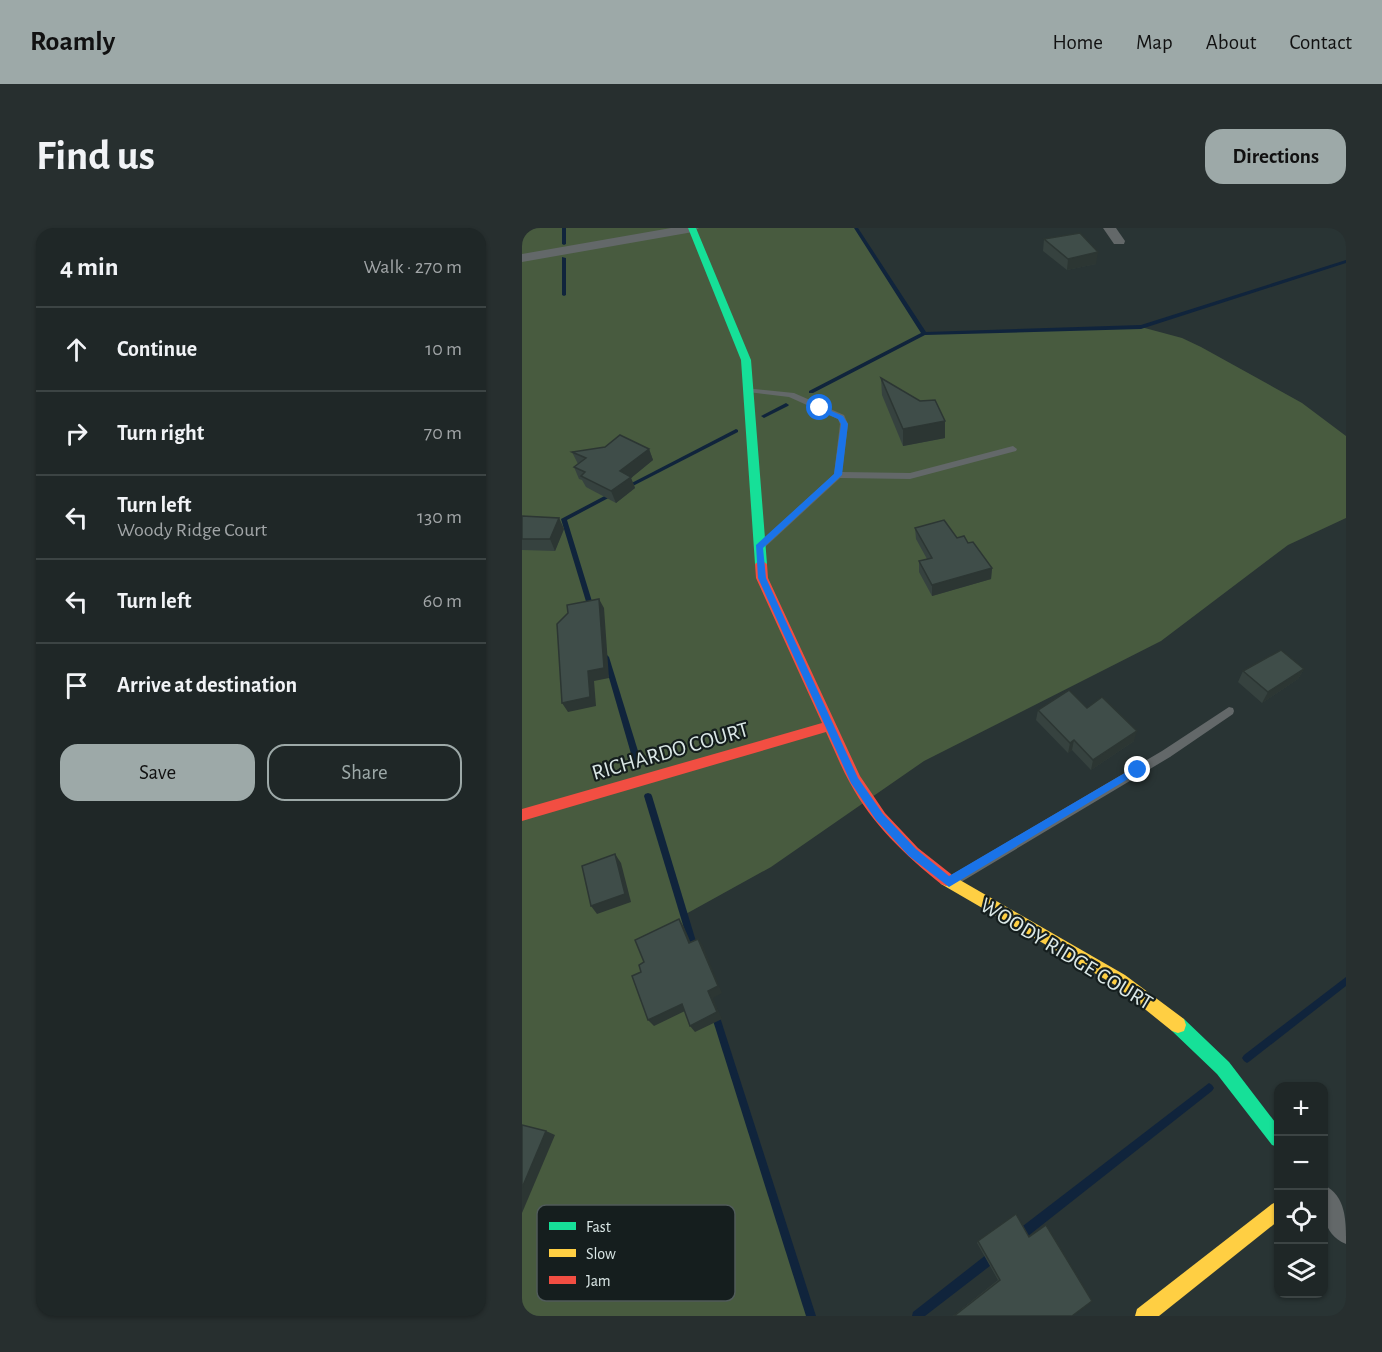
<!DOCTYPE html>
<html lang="en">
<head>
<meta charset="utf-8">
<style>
	body { margin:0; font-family:"Alegreya Sans",sans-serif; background:#272f2f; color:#f1f3f6 }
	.controls { position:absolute; right:18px; bottom:18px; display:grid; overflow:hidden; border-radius:12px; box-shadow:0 2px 4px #0004 }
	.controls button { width:54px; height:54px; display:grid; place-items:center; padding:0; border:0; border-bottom:2px solid #3c4444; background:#1f2727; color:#f1f3f6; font:30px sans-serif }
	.stop { position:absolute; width:18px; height:18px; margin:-14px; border:4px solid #1a73e8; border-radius:50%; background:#fff }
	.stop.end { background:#1a73e8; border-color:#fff; box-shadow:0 2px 6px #0008 }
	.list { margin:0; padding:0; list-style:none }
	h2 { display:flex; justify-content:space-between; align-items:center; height:78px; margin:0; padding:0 24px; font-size:26px }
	h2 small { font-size:20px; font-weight:400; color:#a1a5a7 }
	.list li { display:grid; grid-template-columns:39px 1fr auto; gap:18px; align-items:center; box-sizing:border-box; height:84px; padding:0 24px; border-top:2px solid #3c4444 }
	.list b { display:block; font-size:22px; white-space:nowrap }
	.list p { margin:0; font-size:20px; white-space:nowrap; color:#a1a5a7 }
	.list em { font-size:20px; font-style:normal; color:#a1a5a7 }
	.actions { display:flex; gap:12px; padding:18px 24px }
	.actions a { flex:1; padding:14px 0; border:2px solid #9da9a8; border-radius:18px; text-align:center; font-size:21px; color:#9da9a8 }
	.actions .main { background:#9da9a8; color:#111 }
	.icon { flex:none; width:33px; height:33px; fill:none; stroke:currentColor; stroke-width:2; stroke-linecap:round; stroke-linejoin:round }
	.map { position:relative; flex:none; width:824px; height:1088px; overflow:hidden; border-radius:18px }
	header { display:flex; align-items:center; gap:36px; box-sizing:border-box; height:84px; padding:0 30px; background:#9da9a8; color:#111 }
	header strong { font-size:28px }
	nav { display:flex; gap:33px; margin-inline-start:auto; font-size:21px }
	.intro { display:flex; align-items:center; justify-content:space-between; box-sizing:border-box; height:144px; padding:0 36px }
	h1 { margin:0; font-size:42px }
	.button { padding:15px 27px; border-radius:18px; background:#9da9a8; color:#111; font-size:21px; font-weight:700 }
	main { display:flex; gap:36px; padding:0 36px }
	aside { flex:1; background:#1f2727; border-radius:18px; box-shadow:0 2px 4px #0004 }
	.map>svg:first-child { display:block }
	.green { fill:#485b3f }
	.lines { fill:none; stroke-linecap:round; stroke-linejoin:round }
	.stream { fill:#10243c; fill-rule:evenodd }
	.lane { fill:#636869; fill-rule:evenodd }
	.street { fill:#636869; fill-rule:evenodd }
	.fast { fill:#16e098; fill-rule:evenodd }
	.slow { fill:#ffcf43; fill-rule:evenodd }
	.jam { fill:#f24e42; fill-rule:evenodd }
	.wall { fill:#36423f }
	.shaded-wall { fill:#2c3633 }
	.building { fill:#3f4d49; stroke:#2c3633; stroke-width:1.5 }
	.route { fill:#1a73e8 }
	.labels { text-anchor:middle; stroke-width:4.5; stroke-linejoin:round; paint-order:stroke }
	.street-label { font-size:22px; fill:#dbe8e7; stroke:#151e1e }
	.key { fill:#151e1e; stroke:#505b5a; stroke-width:1.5 }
	.key-label { font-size:16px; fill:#dbe8e7 }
</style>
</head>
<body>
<header>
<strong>Roamly</strong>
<nav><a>Home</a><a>Map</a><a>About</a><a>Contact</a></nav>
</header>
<div class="intro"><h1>Find us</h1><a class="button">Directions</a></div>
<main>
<aside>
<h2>4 min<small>Walk · 270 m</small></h2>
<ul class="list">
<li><svg class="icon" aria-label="ahead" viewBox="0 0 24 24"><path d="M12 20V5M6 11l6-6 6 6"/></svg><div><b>Continue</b></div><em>10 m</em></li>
<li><svg class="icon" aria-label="right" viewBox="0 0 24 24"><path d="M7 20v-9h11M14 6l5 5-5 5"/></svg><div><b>Turn right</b></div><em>70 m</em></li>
<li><svg class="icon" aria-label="left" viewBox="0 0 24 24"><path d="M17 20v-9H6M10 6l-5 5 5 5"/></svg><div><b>Turn left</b><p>Woody Ridge Court</p></div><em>130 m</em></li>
<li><svg class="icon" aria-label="left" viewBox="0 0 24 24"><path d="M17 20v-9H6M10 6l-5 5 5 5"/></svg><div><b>Turn left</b></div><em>60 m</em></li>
<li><svg class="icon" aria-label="arrive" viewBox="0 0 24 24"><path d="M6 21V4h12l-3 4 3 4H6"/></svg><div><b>Arrive at destination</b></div></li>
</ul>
<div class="actions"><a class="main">Save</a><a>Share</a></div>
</aside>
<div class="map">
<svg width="824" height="1088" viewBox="0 0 824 1088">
	<rect width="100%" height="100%" fill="#293434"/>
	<!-- green -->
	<polygon class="green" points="0,0 333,0 402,106 619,99 660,110 679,119 780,175 824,208 824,290 766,317 639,413 402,533 249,639 162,687 289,1088 0,1088"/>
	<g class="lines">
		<!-- stream -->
		<g class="stream">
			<polygon points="40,0 44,0 44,16 42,17 40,16"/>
			<polygon points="332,0 336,0 404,104 619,97 824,32 824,35 619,101 403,107 291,165 287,165 287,163 399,105"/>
			<polygon points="40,29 44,30 44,67 42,68 40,67"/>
			<polygon points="264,175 267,177 266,178 242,190 239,188"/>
			<polygon points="214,201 216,202 216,204 105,261 101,261 100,260"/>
			<polygon points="92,263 95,265 94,266 45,292 72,380 69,382 66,380 39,291"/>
			<polygon points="84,426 87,429 120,536 119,538 113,538 112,536 81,429"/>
			<polygon points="126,565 129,566 130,568 176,720 175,723 172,724 169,723 168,720 122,568 123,566"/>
			<polygon points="824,749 824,758 728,833 725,835 722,833 720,830 722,827"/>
			<polygon points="192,779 195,780 196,783 294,1088 284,1088 188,783 189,780"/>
			<polygon points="687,855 690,857 692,860 690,863 501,1012 497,1013 493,1012 492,1008 493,1004"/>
			<polygon points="473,1022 477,1023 478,1027 477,1031 403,1088 390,1088 391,1084 469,1023"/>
		</g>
		<!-- lane -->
		<g class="lane">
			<polygon points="223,160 272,165 322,187 326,196 320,244 388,245 491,218 495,221 494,223 388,251 318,250 241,321 238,322 234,319 235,317 312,246 318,196 316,191 267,169 226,164 223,164"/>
			<polygon points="707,479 711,480 712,483 711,486 648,529 434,657 430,658 426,657 424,653 426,649 640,523"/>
		</g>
		<!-- street -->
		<g class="street">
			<polygon points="149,0 177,0 171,4 0,34 0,26"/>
			<polygon points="581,0 594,0 603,13 602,16 592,16"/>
			<path d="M802 957C824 968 824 992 824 1016 799 1006 800 980 802 957Z"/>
		</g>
		<!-- fast -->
		<g class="fast">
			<polygon points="166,0 174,0 229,132 245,336 239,340 233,336 219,132"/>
			<polygon points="656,789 662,791 707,834 756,898 756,919 750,917 695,846 650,803 648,797 650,791"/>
		</g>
		<!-- slow -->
		<g class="slow">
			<polygon points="424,644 603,747 662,791 664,797 662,803 656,805 650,803 593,757 419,656 417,651 419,646"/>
			<polygon points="756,973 756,993 637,1088 613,1088 615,1081 750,976"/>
		</g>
		<!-- jam -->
		<path class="jam" d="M239 332 245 336 246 350 338 548 363 585 396 620 429 646 431 651 429 656 424 658 419 656C383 627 350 596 328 555 319 539 312 521 304 504L0 593V581L300 495 234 350 233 336Z"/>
	</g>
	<!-- wall -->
	<g class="wall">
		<polygon points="522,11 574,36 545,42 521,23"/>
		<polygon points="359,150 423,210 381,218 360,167"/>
		<polygon points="127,221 131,232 109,250 113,260 94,275 64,259 60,252 57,251 52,239 56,236 50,224"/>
		<polygon points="0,288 37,290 42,301 33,323 0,322"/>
		<polygon points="393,300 435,310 446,315 470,340 469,351 410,368 397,344 397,333 405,331 394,311"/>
		<polygon points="782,441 776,451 740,475 716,454 721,443"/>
		<polygon points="565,480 612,513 569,542 550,522 546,525 514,492 516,482"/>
		<polygon points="456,1013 550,1088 431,1088 476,1052 455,1015"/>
	</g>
	<!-- shaded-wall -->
	<g class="shaded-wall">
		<polygon points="576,24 574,36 545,42 546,31"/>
		<polygon points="423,193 423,210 381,218 381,201"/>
		<polygon points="127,221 131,232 109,250 113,260 94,275 89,263 98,243"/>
		<polygon points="37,290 42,301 33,323 28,311"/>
		<polygon points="470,340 469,351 410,368 410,357"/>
		<polygon points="77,371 82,380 87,450 72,453 74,478 46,484 40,475 66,443"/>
		<polygon points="782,441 776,451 740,475 746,464"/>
		<polygon points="615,503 612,513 569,542 571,532"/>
		<polygon points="552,512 550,522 546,525 548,515"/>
		<polygon points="93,626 99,635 109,674 75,686 69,678"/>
		<polygon points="157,691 162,699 172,722 167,715"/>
		<polygon points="176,711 181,718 200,765 191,770 200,791 173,804 168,798 186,763"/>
		<polygon points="160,776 165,782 132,798 126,792"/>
		<polygon points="24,903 33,907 0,985 0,960"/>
	</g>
	<!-- building -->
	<g class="building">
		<polygon points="558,5 576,24 546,31 522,11"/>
		<polygon points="359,150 398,173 413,172 423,193 381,201"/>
		<polygon points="98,207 127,221 98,243 109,249 89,263 59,248 63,244 52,239 64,230 50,224 83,219"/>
		<polygon points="0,288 37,290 28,311 0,311"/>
		<polygon points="422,292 435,310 442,308 446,315 451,314 470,340 410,357 397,333 410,330 393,300"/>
		<polygon points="77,371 82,440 66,443 68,469 40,475 35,396 46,385 45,377"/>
		<polygon points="759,422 782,441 746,464 721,443"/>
		<polygon points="547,462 565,480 580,469 615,503 571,532 552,512 548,515 516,482"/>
		<polygon points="93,626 103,666 69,678 60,638"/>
		<polygon points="157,691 167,715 176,711 196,758 186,763 195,784 168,798 160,776 126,792 110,748 119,744 117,737 122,734 113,712"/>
		<polygon points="0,897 24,903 0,960"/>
		<polygon points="494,986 507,1009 524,997 570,1073 550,1088 432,1088 478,1052 456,1013"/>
	</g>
	<!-- route -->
	<polygon class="route" points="298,178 321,188 326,196 320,247 241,320 244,350 336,550 361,586 394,621 427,648 613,539 616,538 621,542 427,659 387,628 354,592 329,555 236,350 234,317 312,246 319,196 316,191 295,182"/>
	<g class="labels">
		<!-- street labels -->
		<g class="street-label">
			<text transform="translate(148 522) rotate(-16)" y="8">RICHARDO COURT</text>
			<text transform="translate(545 725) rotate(31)" y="8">WOODY RIDGE COURT</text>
		</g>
	</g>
	<!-- legend -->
	<rect x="15" y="977" width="198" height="96" rx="9" class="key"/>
	<rect x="27" y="994" width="27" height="8" fill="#16e098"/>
	<rect x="27" y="1021" width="27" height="8" fill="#ffcf43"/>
	<rect x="27" y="1048" width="27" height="8" fill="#f24e42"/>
	<g class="key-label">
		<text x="64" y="1004">Fast</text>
		<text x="64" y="1031">Slow</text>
		<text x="64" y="1058">Jam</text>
	</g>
</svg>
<div class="controls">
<button>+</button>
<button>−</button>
<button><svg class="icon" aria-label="locate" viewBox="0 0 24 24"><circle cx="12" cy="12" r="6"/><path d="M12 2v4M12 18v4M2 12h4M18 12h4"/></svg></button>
<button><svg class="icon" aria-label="layers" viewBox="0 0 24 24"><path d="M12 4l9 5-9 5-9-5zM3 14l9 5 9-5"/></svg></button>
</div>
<div class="stop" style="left:298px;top:180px"></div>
<div class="stop end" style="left:616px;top:542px"></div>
</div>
</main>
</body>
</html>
